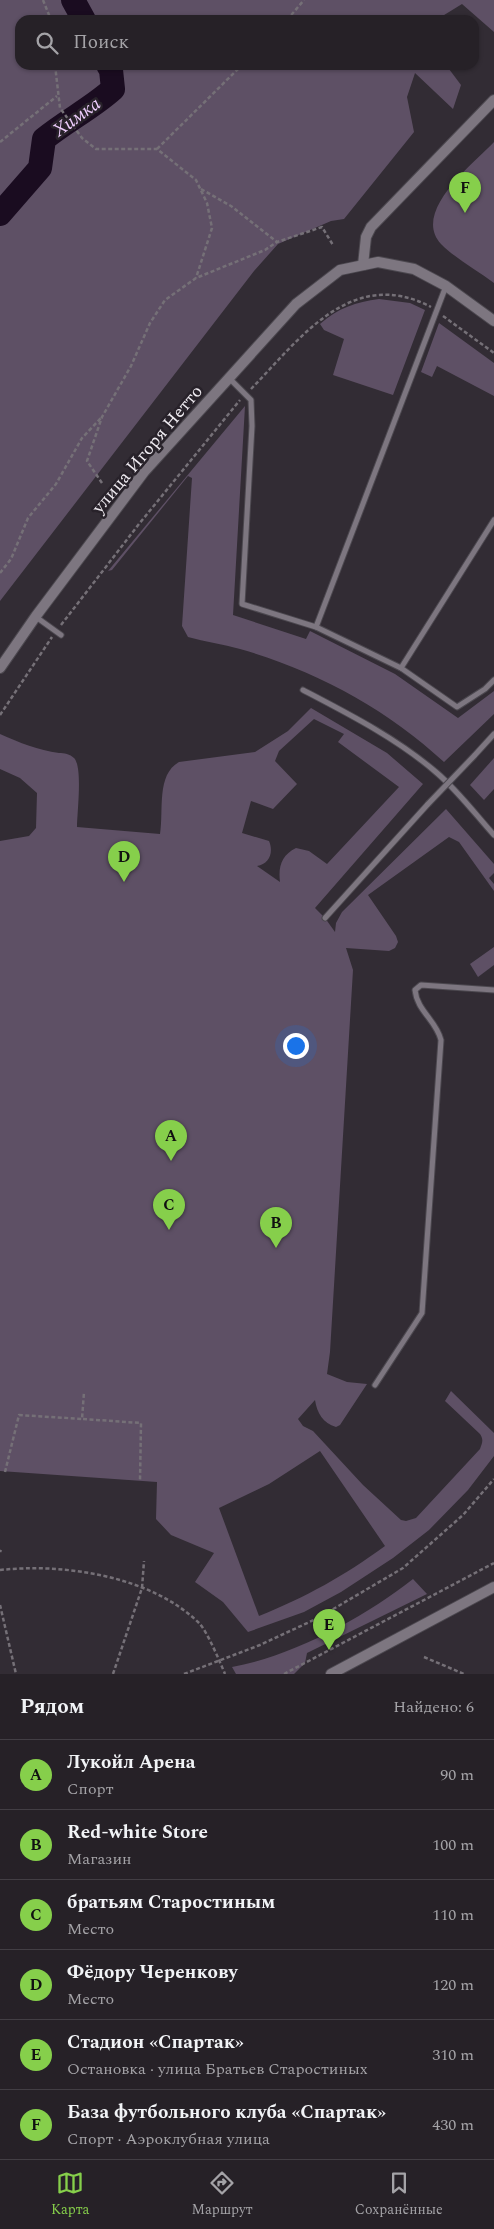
<!DOCTYPE html>
<html lang="ru">
<head>
<meta charset="utf-8">
<style>
	body { margin:0; font-family:Spectral,serif; background:#2e292f; color:#f1f3f6 }
	.you { position:absolute; left:295px; top:1045px; width:18px; height:18px; margin:-12px; border:4px solid #fff; border-radius:50%; background:#1a73e8; box-shadow:0 0 0 8px #1a73e833 }
	.badge { display:grid; place-items:center; width:32px; height:32px; border-radius:50%; background:#86cf4b; color:#111; font-size:16px; font-weight:700 }
	.pin { position:absolute; translate:-50% -41px; filter:drop-shadow(0 1px 2px #0008) }
	.pin::after { content:''; position:absolute; top:26px; width:18px; height:15px; background:inherit; clip-path:polygon(0 0,100% 0,50% 100%) }
	.list { margin:0; padding:0; list-style:none }
	h2 { display:flex; justify-content:space-between; align-items:center; height:65px; margin:0; padding:0 20px; font-size:21px }
	h2 small { font-size:16px; font-weight:400; color:#a4a3a7 }
	.list li { display:grid; grid-template-columns:32px 1fr auto; gap:15px; align-items:center; box-sizing:border-box; height:70px; padding:0 20px; border-top:1px solid #423e44 }
	.list b { display:block; font-size:19px; white-space:nowrap }
	.list p { margin:0; font-size:16px; white-space:nowrap; color:#a4a3a7 }
	.list em { font-size:16px; font-style:normal; color:#a4a3a7 }
	.icon { flex:none; width:28px; height:28px; fill:none; stroke:currentColor; stroke-width:2; stroke-linecap:round; stroke-linejoin:round }
	.map { position:relative; flex:none; width:494px; height:1674px; overflow:hidden }
	.search { position:absolute; background:#262127; box-shadow:0 1px 4px #0004; left:15px; right:15px; top:15px; height:55px; display:flex; align-items:center; gap:12px; box-sizing:border-box; padding:0 18px; border-radius:15px; color:#a4a3a7; font-size:19px }
	.sheet { height:485px; background:#262127 }
	nav { display:flex; justify-content:space-around; align-items:center; box-sizing:border-box; height:70px; border-top:1px solid #423e44; background:#262127; font-size:14px; color:#a4a3a7 }
	nav a { display:grid; justify-items:center; gap:2px }
	nav .on { color:#86cf4b }
	.map>svg:first-child { display:block }
	.green { fill:#5e5065; fill-rule:evenodd }
	.lines { fill:none; stroke-linecap:round; stroke-linejoin:round }
	.river { stroke:#1a0c20; stroke-width:24 }
	.service-casing { stroke:#4c484f; stroke-width:7 }
	.minor-casing { stroke:#4c484f; stroke-width:12 }
	.path { stroke:#757077; stroke-width:2.5; stroke-dasharray:4 2.5; stroke-linecap:butt }
	.service { stroke:#7d7680; stroke-width:5 }
	.minor { stroke:#7d7680; stroke-width:10 }
	.service-bridge-casing { stroke:#4c484f; stroke-width:7; stroke-linecap:butt }
	.service-bridge { stroke:#7d7680; stroke-width:5 }
	.labels { text-anchor:middle; stroke-width:5; stroke-linejoin:round; paint-order:stroke }
	.street-label { font-size:18px; fill:#efebf1; stroke:#28222a }
	.water-label { font-size:19px; font-style:italic; fill:#edccfc; stroke:#28222a }
</style>
</head>
<body>
<div class="map">
<svg width="494" height="1674" viewBox="0 0 494 1674">
	<rect width="100%" height="100%" fill="#322c34"/>
	<!-- green -->
	<g class="green">
		<polygon points="0,0 72,0 74,3 78,0 494,0 494,32 462,4 436,20 20,20 20,65 446,65 461,85 453,109 415,73 407,97 414,132 344,219 331,221 278,244 254,271 0,601"/>
		<path d="M494 142V283C477 270 456 259 441 244 411 212 474 163 494 142Z"/>
		<path d="M379 299 410 303 425 310 393 395 333 375 344 339 324 330 320 324C338 308 356 302 379 299Z"/>
		<polygon points="439,323 494,363 494,396 437,366 432,377 421,372"/>
		<path d="M245 406 233 615 306 639 310 631 395 674 458 718 494 691V714L444 762C387 709 315 670 240 649 223 644 205 642 188 637L182 626 192 478 188 476 112 570 108 571Z"/>
		<path d="M311 708 387 753 423 784 315 908 325 918 335 932 336 923 342 912 446 809 494 864V873L489 878 494 884V891L459 842 449 837 368 895 396 936 398 942 395 948 389 951 346 948 353 970 330 1352 327 1374 347 1382 367 1384 340 1425 336 1427C323 1423 317 1413 315 1400L298 1419 303 1426 313 1431 363 1485 401 1520 406 1521 416 1518 480 1449C482 1443 484 1440 480 1434L445 1401 451 1391 494 1433V1456L468 1490 429 1530 393 1558 341 1592 304 1612 248 1632 223 1602 195 1582 214 1553 171 1535 156 1519 157 1482 0 1471V841L29 836 36 828 37 793 20 778 0 769V734C20 743 38 750 59 753 64 753 70 754 74 758 83 767 77 813 77 827L160 834C164 810 156 775 179 762L255 752 288 731ZM314 719 344 734 338 742 399 787 327 864 309 851 296 848C282 855 278 866 280 882L257 866C269 864 274 853 269 841L242 833 251 801 273 809 297 784 275 761 279 751ZM320 1451 385 1546C344 1576 306 1597 259 1616L219 1508 269 1484Z"/>
		<polygon points="494,758 494,789 484,800 470,785"/>
		<polygon points="494,947 494,965 478,977 470,964"/>
		<path d="M413 1579 427 1594 307 1653 305 1663 294 1674H236L232 1667C293 1656 365 1617 413 1579Z"/>
	</g>
	<g class="lines">
		<!-- river -->
		<g class="river">
			<polyline points="73,0 84,20"/>
			<path d="M0 214 40 168 44 139C66 121 92 108 113 89L111 70 108 65"/>
		</g>
		<defs>
			<g id="service">
				<polyline points="229,378 251,400 252,426 242,604 316,627 401,668 457,707 485,689 494,680"/>
				<polyline points="36,617 61,635"/>
				<polyline points="316,627 446,286"/>
				<polyline points="401,668 494,520"/>
				<path d="M303 690C349 714 398 739 437 773 458 791 476 815 494 835"/>
				<polyline points="474,756 494,734"/>
				<polyline points="325,918 428,804"/>
				<path d="M375 1385 422 1313 441 1040C436 1020 417 1011 415 990L421 985 494 990"/>
			</g>
			<g id="minor">
				<polyline points="363,265 366,237 371,227 494,100"/>
				<polyline points="0,668 36,616 144,472 296,304 340,270 378,262 414,269 446,286 494,321"/>
				<polyline points="331,1674 494,1587"/>
			</g>
		</defs>
		<!-- service casing -->
		<use href="#service" class="service-casing"/>
		<!-- minor casing -->
		<use href="#minor" class="minor-casing"/>
		<!-- path -->
		<g class="path">
			<polyline points="43,0 51,20"/>
			<polyline points="287,20 304,0"/>
			<polyline points="55,65 60,108 82,138 96,149 157,149 196,180 207,203 212,228 196,278"/>
			<polyline points="0,142 57,96"/>
			<polyline points="157,149 242,65"/>
			<polyline points="201,189 231,206 277,242"/>
			<polyline points="443,316 494,353"/>
			<path d="M251 389C299 340 351 265 431 307"/>
			<polyline points="102,483 87,461 102,417 131,366 150,323 165,300 196,278 265,250 277,242 322,227 333,245"/>
			<polyline points="0,573 11,559 28,518 56,484 82,438 101,418"/>
			<polyline points="61,625 139,524 240,400"/>
			<polyline points="0,715 52,637"/>
			<polyline points="83,1419 141,1423 140,1481"/>
			<polyline points="5,1472 19,1415 82,1419 84,1392"/>
			<polyline points="0,1552 1,1550"/>
			<path d="M0 1570C64 1563 151 1576 199 1623 207 1631 220 1662 225 1674"/>
			<polyline points="0,1605 16,1674"/>
			<polyline points="424,1657 464,1674"/>
			<polyline points="113,1674 142,1588 144,1561"/>
			<polyline points="184,1674 260,1645 318,1618 403,1568 463,1515 494,1479"/>
			<polyline points="284,1674 494,1563"/>
		</g>
		<!-- service -->
		<use href="#service" class="service"/>
		<!-- minor -->
		<use href="#minor" class="minor"/>
		<defs>
			<polyline id="service-bridge" points="428,804 474,756"/>
		</defs>
		<!-- service-bridge casing -->
		<use href="#service-bridge" class="service-bridge-casing"/>
		<!-- service-bridge -->
		<use href="#service-bridge" class="service-bridge"/>
	</g>
	<g class="labels">
		<!-- street labels -->
		<g class="street-label">
			<text transform="translate(147 449) rotate(-50)" y="6">улица Игоря Нетто</text>
		</g>
		<!-- water labels -->
		<g class="water-label">
			<text transform="translate(76 116) rotate(-36)" y="7">Химка</text>
		</g>
	</g>
</svg>
<div class="you"></div>
<div class="pin badge" style="left:171px;top:1161px">A</div>
<div class="pin badge" style="left:276px;top:1248px">B</div>
<div class="pin badge" style="left:169px;top:1230px">C</div>
<div class="pin badge" style="left:124px;top:882px">D</div>
<div class="pin badge" style="left:329px;top:1650px">E</div>
<div class="pin badge" style="left:465px;top:213px">F</div>
<div class="search"><svg class="icon" aria-label="search" viewBox="0 0 24 24"><circle cx="10" cy="10" r="6"/><path d="M15 15l6 6"/></svg>Поиск</div>
</div>
<section class="sheet">
<h2>Рядом<small>Найдено: 6</small></h2>
<ul class="list">
<li><span class="badge">A</span><div><b>Лукойл Арена</b><p>Спорт</p></div><em>90 m</em></li>
<li><span class="badge">B</span><div><b>Red-white Store</b><p>Магазин</p></div><em>100 m</em></li>
<li><span class="badge">C</span><div><b>братьям Старостиным</b><p>Место</p></div><em>110 m</em></li>
<li><span class="badge">D</span><div><b>Фёдору Черенкову</b><p>Место</p></div><em>120 m</em></li>
<li><span class="badge">E</span><div><b>Стадион «Спартак»</b><p>Остановка · улица Братьев Старостиных</p></div><em>310 m</em></li>
<li><span class="badge">F</span><div><b>База футбольного клуба «Спартак»</b><p>Спорт · Аэроклубная улица</p></div><em>430 m</em></li>
</ul>
</section>
<nav>
<a class="on"><svg class="icon" aria-label="map" viewBox="0 0 24 24"><path d="M3 6l6-2 6 2 6-2v14l-6 2-6-2-6 2zM9 4v14M15 6v14"/></svg>Карта</a>
<a><svg class="icon" aria-label="directions" viewBox="0 0 24 24"><path d="M12 3l9 9-9 9-9-9zM9 14v-3h6M13 9l2 2-2 2"/></svg>Маршрут</a>
<a><svg class="icon" aria-label="saved" viewBox="0 0 24 24"><path d="M7 4h10v16l-5-4-5 4z"/></svg>Сохранённые</a>
</nav>
</body>
</html>
